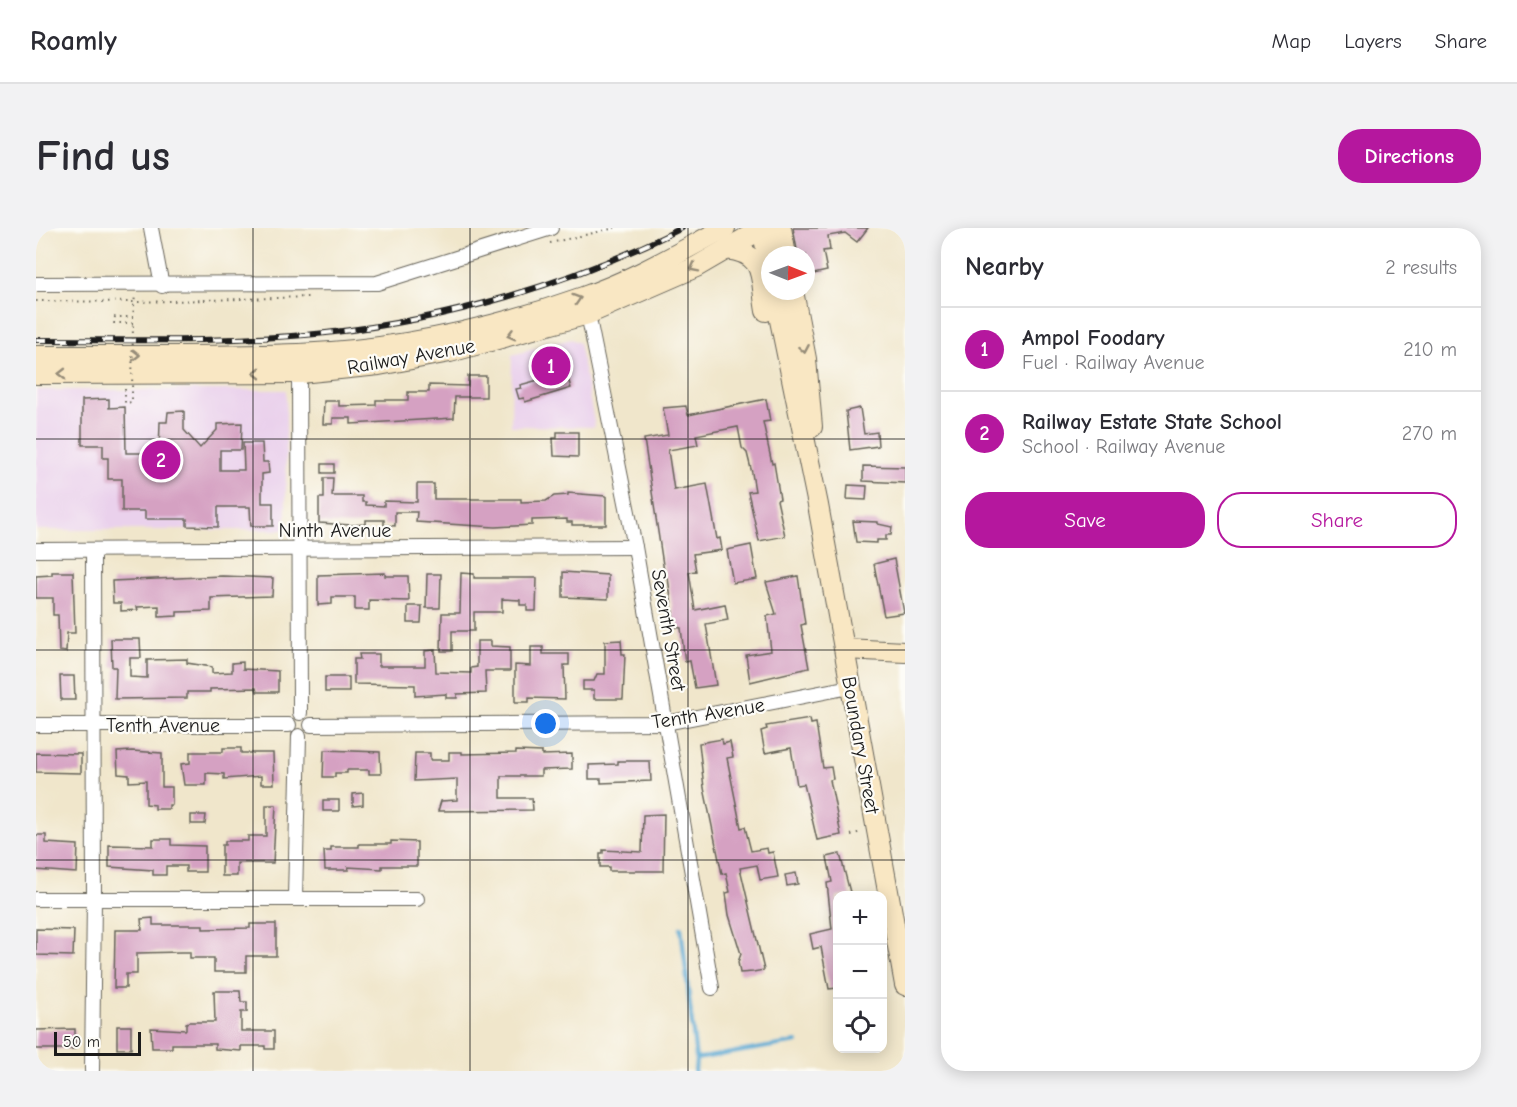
<!DOCTYPE html>
<html lang="en">
<head>
<meta charset="utf-8">
<style>
	body { margin:0; font-family:"Comic Neue",sans-serif; background:#f2f2f3; color:#2b2b33 }
	.controls { position:absolute; right:18px; bottom:18px; display:grid; overflow:hidden; border-radius:12px; box-shadow:0 3px 15px #0003 }
	.controls button { width:54px; height:54px; display:grid; place-items:center; padding:0; border:0; border-bottom:2px solid #e1e1e2; background:#fff; color:#2b2b33; font:30px sans-serif }
	.compass { position:absolute; left:725px; top:18px; width:54px; height:54px; border-radius:50%; background:#fff; box-shadow:0 3px 15px #0003; rotate:91deg }
	.scale { position:absolute; left:18px; bottom:15px; width:87px; box-sizing:border-box; padding-left:6px; border:3px solid #1c1c1c; border-top:0; font-size:16px; line-height:21px; white-space:nowrap; color:#1c1c1c; -webkit-text-stroke:4px #fdfcf7; paint-order:stroke }
	.you { position:absolute; left:510px; top:496px; width:21px; height:21px; margin:-15px; border:4px solid #fff; border-radius:50%; background:#1a73e8; box-shadow:0 0 0 9px #1a73e833 }
	.badge { display:grid; place-items:center; width:39px; height:39px; border-radius:50%; background:#b5179e; color:#fff; font-size:20px; font-weight:700 }
	.pin { position:absolute; translate:-50% -50%; border:3px solid #fff; box-shadow:0 2px 6px #0006 }
	.list { margin:0; padding:0; list-style:none }
	h2 { display:flex; justify-content:space-between; align-items:center; height:78px; margin:0; padding:0 24px; font-size:26px }
	h2 small { font-size:20px; font-weight:400; color:#7c7c81 }
	.list li { display:grid; grid-template-columns:39px 1fr auto; gap:18px; align-items:center; box-sizing:border-box; height:84px; padding:0 24px; border-top:2px solid #e1e1e2 }
	.list b { display:block; font-size:22px; white-space:nowrap }
	.list p { margin:0; font-size:20px; white-space:nowrap; color:#7c7c81 }
	.list em { font-size:20px; font-style:normal; color:#7c7c81 }
	.actions { display:flex; gap:12px; padding:18px 24px }
	.actions a { flex:1; padding:14px 0; border:2px solid #b5179e; border-radius:24px; text-align:center; font-size:21px; color:#b5179e }
	.actions .main { background:#b5179e; color:#fff }
	.icon { flex:none; width:33px; height:33px; fill:none; stroke:currentColor; stroke-width:2; stroke-linecap:round; stroke-linejoin:round }
	.map { position:relative; flex:none; width:869px; height:843px; overflow:hidden; border-radius:24px }
	header { display:flex; align-items:center; gap:36px; box-sizing:border-box; height:84px; padding:0 30px; background:#fff; border-bottom:2px solid #e1e1e2 }
	header strong { font-size:28px }
	nav { display:flex; gap:33px; margin-inline-start:auto; font-size:21px }
	.intro { display:flex; align-items:center; justify-content:space-between; box-sizing:border-box; height:144px; padding:0 36px }
	h1 { margin:0; font-size:42px }
	.button { padding:15px 27px; border-radius:24px; background:#b5179e; color:#fff; font-size:21px; font-weight:700 }
	main { display:flex; gap:36px; padding:0 36px }
	aside { flex:1; background:#fff; border-radius:24px; box-shadow:0 3px 15px #0003 }
	.map>svg:first-child { display:block }
	.built { fill:#ead1ec }
	.lines { fill:none; stroke-linecap:round; stroke-linejoin:round }
	.stream { stroke:#59a9d3; stroke-width:4 }
	.building { fill:#d5a1c2 }
	.street-casing { stroke:#666359; stroke-width:16 }
	.secondary-casing { stroke:#666359; stroke-width:22 }
	.path { stroke:#666359; stroke-width:2; stroke-dasharray:1.5 4.5; stroke-linecap:butt }
	.street { stroke:#fff; stroke-width:14 }
	.secondary { stroke:#f9e7c3; stroke-width:20 }
	.rail-casing { stroke:#1c1c1c; stroke-width:6 }
	.rail { stroke:#fdfcf7; stroke-width:4; stroke-dasharray:11; stroke-linecap:butt }
	.path-bridge { stroke:#666359; stroke-width:2; stroke-dasharray:1.5 4.5; stroke-linecap:butt }
	.oneway { stroke:#968c78 }
	.grid { fill:none; stroke:#1c1c1c; stroke-width:1.5; stroke-opacity:0.55 }
	.labels { text-anchor:middle; stroke-width:4.5; stroke-linejoin:round; paint-order:stroke }
	.street-label { font-size:20px; fill:#1c1c1c; stroke:#fdfcf7 }
</style>
</head>
<body>
<header>
<strong>Roamly</strong>
<nav><a>Map</a><a>Layers</a><a>Share</a></nav>
</header>
<div class="intro"><h1>Find us</h1><a class="button">Directions</a></div>
<main>
<div class="map">
<svg width="869" height="843" viewBox="0 0 869 843">
	<rect width="100%" height="100%" fill="#fdfcf7"/>
	<filter id="ink" filterUnits="userSpaceOnUse"><feTurbulence type="fractalNoise" baseFrequency=".0167" numOctaves="2"/><feDisplacementMap in="SourceGraphic" scale="12" xChannelSelector="R" yChannelSelector="G"/><feConvolveMatrix kernelMatrix="1 2 1 2 8 2 1 2 1" color-interpolation-filters="sRGB"/></filter>
	<filter id="wash" filterUnits="userSpaceOnUse"><feTurbulence type="fractalNoise" baseFrequency=".008" numOctaves="4" result="noise"/><feDisplacementMap in="SourceGraphic" scale="24" xChannelSelector="R" yChannelSelector="G"/><feGaussianBlur stdDeviation="1.35" result="paint"/><feColorMatrix in="noise" values="0 0 0 0 0 0 0 0 0 0 0 0 0 0 0 0 0 1.4 0 .05"/><feComposite in="paint" operator="in"/></filter>
	<g filter="url(#wash)">
		<rect width="100%" height="100%" fill="#f0e6cb"/>
		<!-- built -->
		<g class="built">
			<polygon points="535,111 543,115 559,199 475,198 476,127"/>
			<rect x="0" y="162" width="250" height="140"/>
		</g>
		<g class="lines">
			<!-- stream -->
			<g class="stream">
				<polyline points="645,699 660,831 659,843"/>
				<polyline points="660,831 761,814"/>
			</g>
		</g>
		<g id="blocks">
			<!-- building -->
			<g class="building">
				<polygon points="757,0 832,0 821,14 809,5 792,8 794,22 787,23 791,43 773,47 770,27 762,27"/>
				<polygon points="518,122 525,146 530,144 535,160 489,174 488,170 483,171 480,161 485,160 484,157 510,150 502,127"/>
				<polygon points="432,148 450,148 450,169 419,169 418,190 315,196 315,190 297,190 297,196 287,196 288,173 303,173 303,178 340,177 340,172 372,172 372,164 393,164 393,157 432,158"/>
				<polygon points="73,171 73,180 89,179 90,225 123,225 124,194 131,194 132,184 148,183 148,202 164,220 181,202 181,196 206,195 205,222 184,222 184,242 208,242 207,215 226,215 227,234 232,234 233,245 226,246 226,275 237,275 237,298 215,298 214,279 182,279 182,299 151,298 151,291 109,291 109,283 86,283 86,251 72,251 72,230 67,230 67,217 46,217 46,172"/>
				<polygon points="730,171 734,193 727,194 736,236 738,235 744,271 741,272 749,308 723,313 712,264 719,263 716,245 711,225 706,220 702,199 660,207 662,217 632,222 638,262 671,256 681,311 684,310 686,322 657,326 660,343 653,344 659,382 689,376 692,392 670,396 680,457 659,460 654,433 649,434 645,400 639,399 632,350 629,350 608,211 632,207 627,180 650,178 652,187"/>
				<polygon points="824,180 828,206 841,204 842,218 814,222 810,183"/>
				<polygon points="521,204 542,204 542,229 518,228 517,210 521,210"/>
				<rect x="286" y="236" width="12" height="9"/>
				<polygon points="827,238 869,239 869,255 827,253"/>
				<polygon points="288,250 297,250 296,268 326,268 326,274 330,274 330,277 348,278 348,273 381,274 381,256 398,256 398,271 485,271 485,274 510,273 518,268 532,267 532,265 570,268 570,297 536,297 536,294 531,294 531,291 496,292 496,297 459,299 380,294 381,284 359,284 359,298 348,297 348,292 330,292 330,296 315,297 283,295 283,270 288,270"/>
				<polygon points="812,257 831,258 830,272 811,271"/>
				<polygon points="817,293 842,294 842,296 856,299 855,307 850,307 850,312 841,312 841,315 820,314"/>
				<polygon points="715,317 721,351 697,355 691,322"/>
				<polygon points="858,331 868,385 848,388 838,336"/>
				<polygon points="16,344 37,344 39,405 31,405 30,424 23,423 22,387 17,387 17,370 0,370 0,348 16,347"/>
				<polygon points="527,344 572,347 572,371 527,369"/>
				<polygon points="349,345 349,348 372,348 373,373 333,372 333,382 319,382 319,369 296,369 296,376 282,377 282,347"/>
				<polygon points="425,345 438,346 438,350 501,350 500,383 491,383 491,377 484,377 484,372 466,371 466,384 438,384 438,403 416,403 416,423 405,423 406,385 424,385"/>
				<polygon points="391,346 405,346 404,380 390,380"/>
				<polygon points="186,348 237,350 236,368 175,370 175,383 141,384 141,388 123,389 123,378 101,379 102,382 85,383 85,375 77,375 76,353"/>
				<polygon points="762,348 769,396 765,397 773,440 714,454 710,427 735,423 731,388 740,386 730,354"/>
				<polygon points="372,378 386,378 385,395 372,395"/>
				<polygon points="75,411 104,411 105,430 94,430 94,449 111,450 111,432 151,431 151,435 176,439 176,445 196,444 196,435 207,434 207,441 242,443 242,464 221,464 220,460 174,461 174,464 151,464 151,470 79,471 80,439 76,439"/>
				<polygon points="585,412 586,426 589,426 587,471 558,471 558,462 547,462 547,453 558,453 561,446 569,446 569,413"/>
				<polygon points="441,413 455,413 455,418 474,419 474,443 449,443 450,465 421,466 421,470 410,470 410,466 379,468 379,457 318,456 318,431 324,431 323,426 343,426 343,438 389,438 389,423 399,422 400,444 435,445 435,440 441,439"/>
				<polygon points="495,419 507,419 507,426 533,426 533,437 528,437 529,471 493,470 493,474 479,474 479,437 495,438"/>
				<polygon points="24,448 38,448 39,472 25,472"/>
				<rect x="289" y="449" width="24" height="15"/>
				<polygon points="774,491 775,496 780,495 787,540 795,539 797,551 794,552 805,607 781,612 768,556 761,557 755,520 729,525 725,503 731,501 730,498"/>
				<polygon points="686,511 687,516 694,514 697,529 691,530 705,600 709,599 715,623 731,620 732,625 737,624 742,649 724,652 721,637 704,640 728,742 717,744 704,745 702,734 705,726 693,687 690,665 694,664 690,645 686,646 668,560 663,515"/>
				<polygon points="187,520 205,520 205,525 237,525 238,556 225,556 225,548 188,551 188,546 170,545 170,557 148,557 145,536 154,535 154,524 187,524"/>
				<polygon points="288,522 344,524 345,546 333,546 333,542 311,542 311,545 299,545 299,549 287,549"/>
				<polygon points="96,523 126,525 126,559 136,559 136,577 133,577 133,581 119,581 119,577 110,576 110,553 93,554 93,547 82,546 81,524"/>
				<polygon points="480,523 506,524 506,527 536,526 536,541 505,542 505,548 465,548 465,570 496,570 497,582 402,583 405,573 421,572 421,551 378,553 379,525 394,525 394,532 413,532 413,524 426,524 426,526 480,525"/>
				<polygon points="0,525 45,526 45,545 0,544"/>
				<polygon points="582,533 614,533 615,553 565,555 565,551 553,551 553,537 582,536"/>
				<polygon points="327,565 327,577 317,578 317,566"/>
				<rect x="287" y="572" width="16" height="11"/>
				<polygon points="230,577 240,577 237,635 201,635 201,648 186,648 186,617 189,617 189,613 212,613 212,608 230,608"/>
				<polygon points="628,586 627,643 573,643 573,639 564,639 564,625 567,625 567,622 606,624 607,587"/>
				<polygon points="155,587 170,587 169,596 155,596"/>
				<polygon points="0,607 10,607 10,615 42,617 41,645 0,642"/>
				<polygon points="117,611 135,611 135,617 169,618 169,644 150,644 150,638 130,638 130,647 117,647 117,642 73,639 73,617 117,618"/>
				<polygon points="355,613 381,614 381,638 346,638 346,641 312,639 313,642 289,642 288,623 295,623 295,619 323,619 323,616 355,616"/>
				<polygon points="804,626 815,668 801,668 801,760 793,761 785,719 777,721 774,706 796,701 791,655 796,654 791,629"/>
				<polygon points="760,645 762,656 751,658 749,647"/>
				<polygon points="117,690 117,697 167,697 167,701 214,700 214,696 240,696 240,728 210,728 210,744 178,744 178,730 154,730 154,724 145,724 101,725 101,746 90,746 90,760 78,760 79,702 106,702 105,691"/>
				<polygon points="0,701 38,702 37,728 0,727"/>
				<polygon points="178,763 204,763 205,774 211,774 211,784 205,784 205,803 238,803 238,821 229,821 229,818 205,818 205,823 179,821 179,816 136,816 136,820 116,820 115,800 150,802 150,795 153,794 179,794"/>
				<rect x="81" y="798" width="14" height="23"/>
				<polygon points="39,801 39,821 0,821 0,802"/>
			</g>
		</g>
	</g>
	<g filter="url(#ink)">
		<use href="#blocks" fill-opacity="0" stroke="#666359" stroke-width="1.5"/>
		<g class="lines">
			<defs>
				<g id="street">
					<polyline points="115,0 126,58"/>
					<polyline points="0,56 341,55 515,0"/>
					<polyline points="552,86 599,319 676,760"/>
					<polyline points="263,137 264,485"/>
					<polyline points="0,322 599,319"/>
					<polyline points="0,497 253,497"/>
					<polyline points="275,497 630,495 814,459"/>
					<polyline points="259,669 263,508"/>
					<polyline points="0,671 381,671"/>
					<polyline points="56,843 58,671 57,322"/>
				</g>
				<g id="secondary">
					<polyline points="726,0 734,40"/>
					<polyline points="745,0 750,27"/>
					<path d="M691 21C731 26 724 50 730 83"/>
					<polyline points="738,63 782,277 869,757"/>
					<polyline points="757,63 770,131 776,199"/>
					<path d="M0 128C87 128 176 129 263 126 358 122 457 101 547 69 597 52 642 25 689 0"/>
					<polyline points="0,146 264,145 343,137 414,124 552,86 660,39 727,0"/>
					<polyline points="809,421 869,424"/>
				</g>
			</defs>
			<!-- street casing -->
			<use href="#street" class="street-casing"/>
			<!-- secondary casing -->
			<use href="#secondary" class="secondary-casing"/>
			<!-- path -->
			<g class="path">
				<polyline points="514,15 579,0"/>
				<polyline points="0,73 100,74 273,69"/>
				<polyline points="97,95 78,95 79,89 97,89 99,67"/>
				<polyline points="89,161 89,175 96,174 96,165"/>
				<polyline points="815,607 825,604"/>
			</g>
			<!-- street -->
			<use href="#street" class="street"/>
			<!-- secondary -->
			<use href="#secondary" class="secondary"/>
			<defs>
				<path id="rail" d="M0 112C96 112 194 115 290 105 413 92 536 55 646 0"/>
			</defs>
			<!-- rail casing -->
			<use href="#rail" class="rail-casing"/>
			<!-- rail -->
			<use href="#rail" class="rail"/>
			<!-- path-bridge -->
			<polyline class="path-bridge" points="96,165 97,95"/>
		</g>
		<!-- one-way arrows -->
		<defs><path id="oneway-chevron" d="M-2-3.5L2.5 0L-2 3.5" fill="none" stroke-width="1.6" stroke-linecap="round" stroke-linejoin="round" transform="scale(1.5)"/></defs>
		<g class="oneway">
			<use href="#oneway-chevron" transform="translate(658 40) rotate(153)"/>
			<use href="#oneway-chevron" transform="translate(541 71) rotate(-18)"/>
			<use href="#oneway-chevron" transform="translate(475 107) rotate(165)"/>
			<use href="#oneway-chevron" transform="translate(768 121) rotate(80)"/>
			<use href="#oneway-chevron" transform="translate(100 127)"/>
			<use href="#oneway-chevron" transform="translate(221 145) rotate(180)"/>
			<use href="#oneway-chevron" transform="translate(26 146) rotate(180)"/>
		</g>
	</g>
	<!-- grid -->
	<path class="grid" d="M217 0V843M434 0V843M652 0V843M0 211H869M0 422H869M0 632H869"/>
	<g class="labels">
		<!-- street labels -->
		<g class="street-label">
			<text transform="translate(375 128) rotate(-10)" y="7">Railway Avenue</text>
			<text x="299" y="309">Ninth Avenue</text>
			<text transform="translate(633 402) rotate(80)" y="7">Seventh Street</text>
			<text transform="translate(672 485) rotate(-9)" y="7">Tenth Avenue</text>
			<text x="127" y="504">Tenth Avenue</text>
			<text transform="translate(825 517) rotate(80)" y="7">Boundary Street</text>
		</g>
	</g>
</svg>
<div class="controls">
<button>+</button>
<button>−</button>
<button><svg class="icon" aria-label="locate" viewBox="0 0 24 24"><circle cx="12" cy="12" r="6"/><path d="M12 2v4M12 18v4M2 12h4M18 12h4"/></svg></button>
</div>
<svg class="compass" viewBox="-18 -18 36 36"><path d="M0-13l5 13h-10z" fill="#e53935"/><path d="M0 13l5-13h-10z" fill="#7c7c81"/></svg>
<div class="scale">50 m</div>
<div class="you"></div>
<div class="pin badge" style="left:515px;top:138px">1</div>
<div class="pin badge" style="left:125px;top:232px">2</div>
</div>
<aside>
<h2>Nearby<small>2 results</small></h2>
<ul class="list">
<li><span class="badge">1</span><div><b>Ampol Foodary</b><p>Fuel · Railway Avenue</p></div><em>210 m</em></li>
<li><span class="badge">2</span><div><b>Railway Estate State School</b><p>School · Railway Avenue</p></div><em>270 m</em></li>
</ul>
<div class="actions"><a class="main">Save</a><a>Share</a></div>
</aside>
</main>
</body>
</html>
